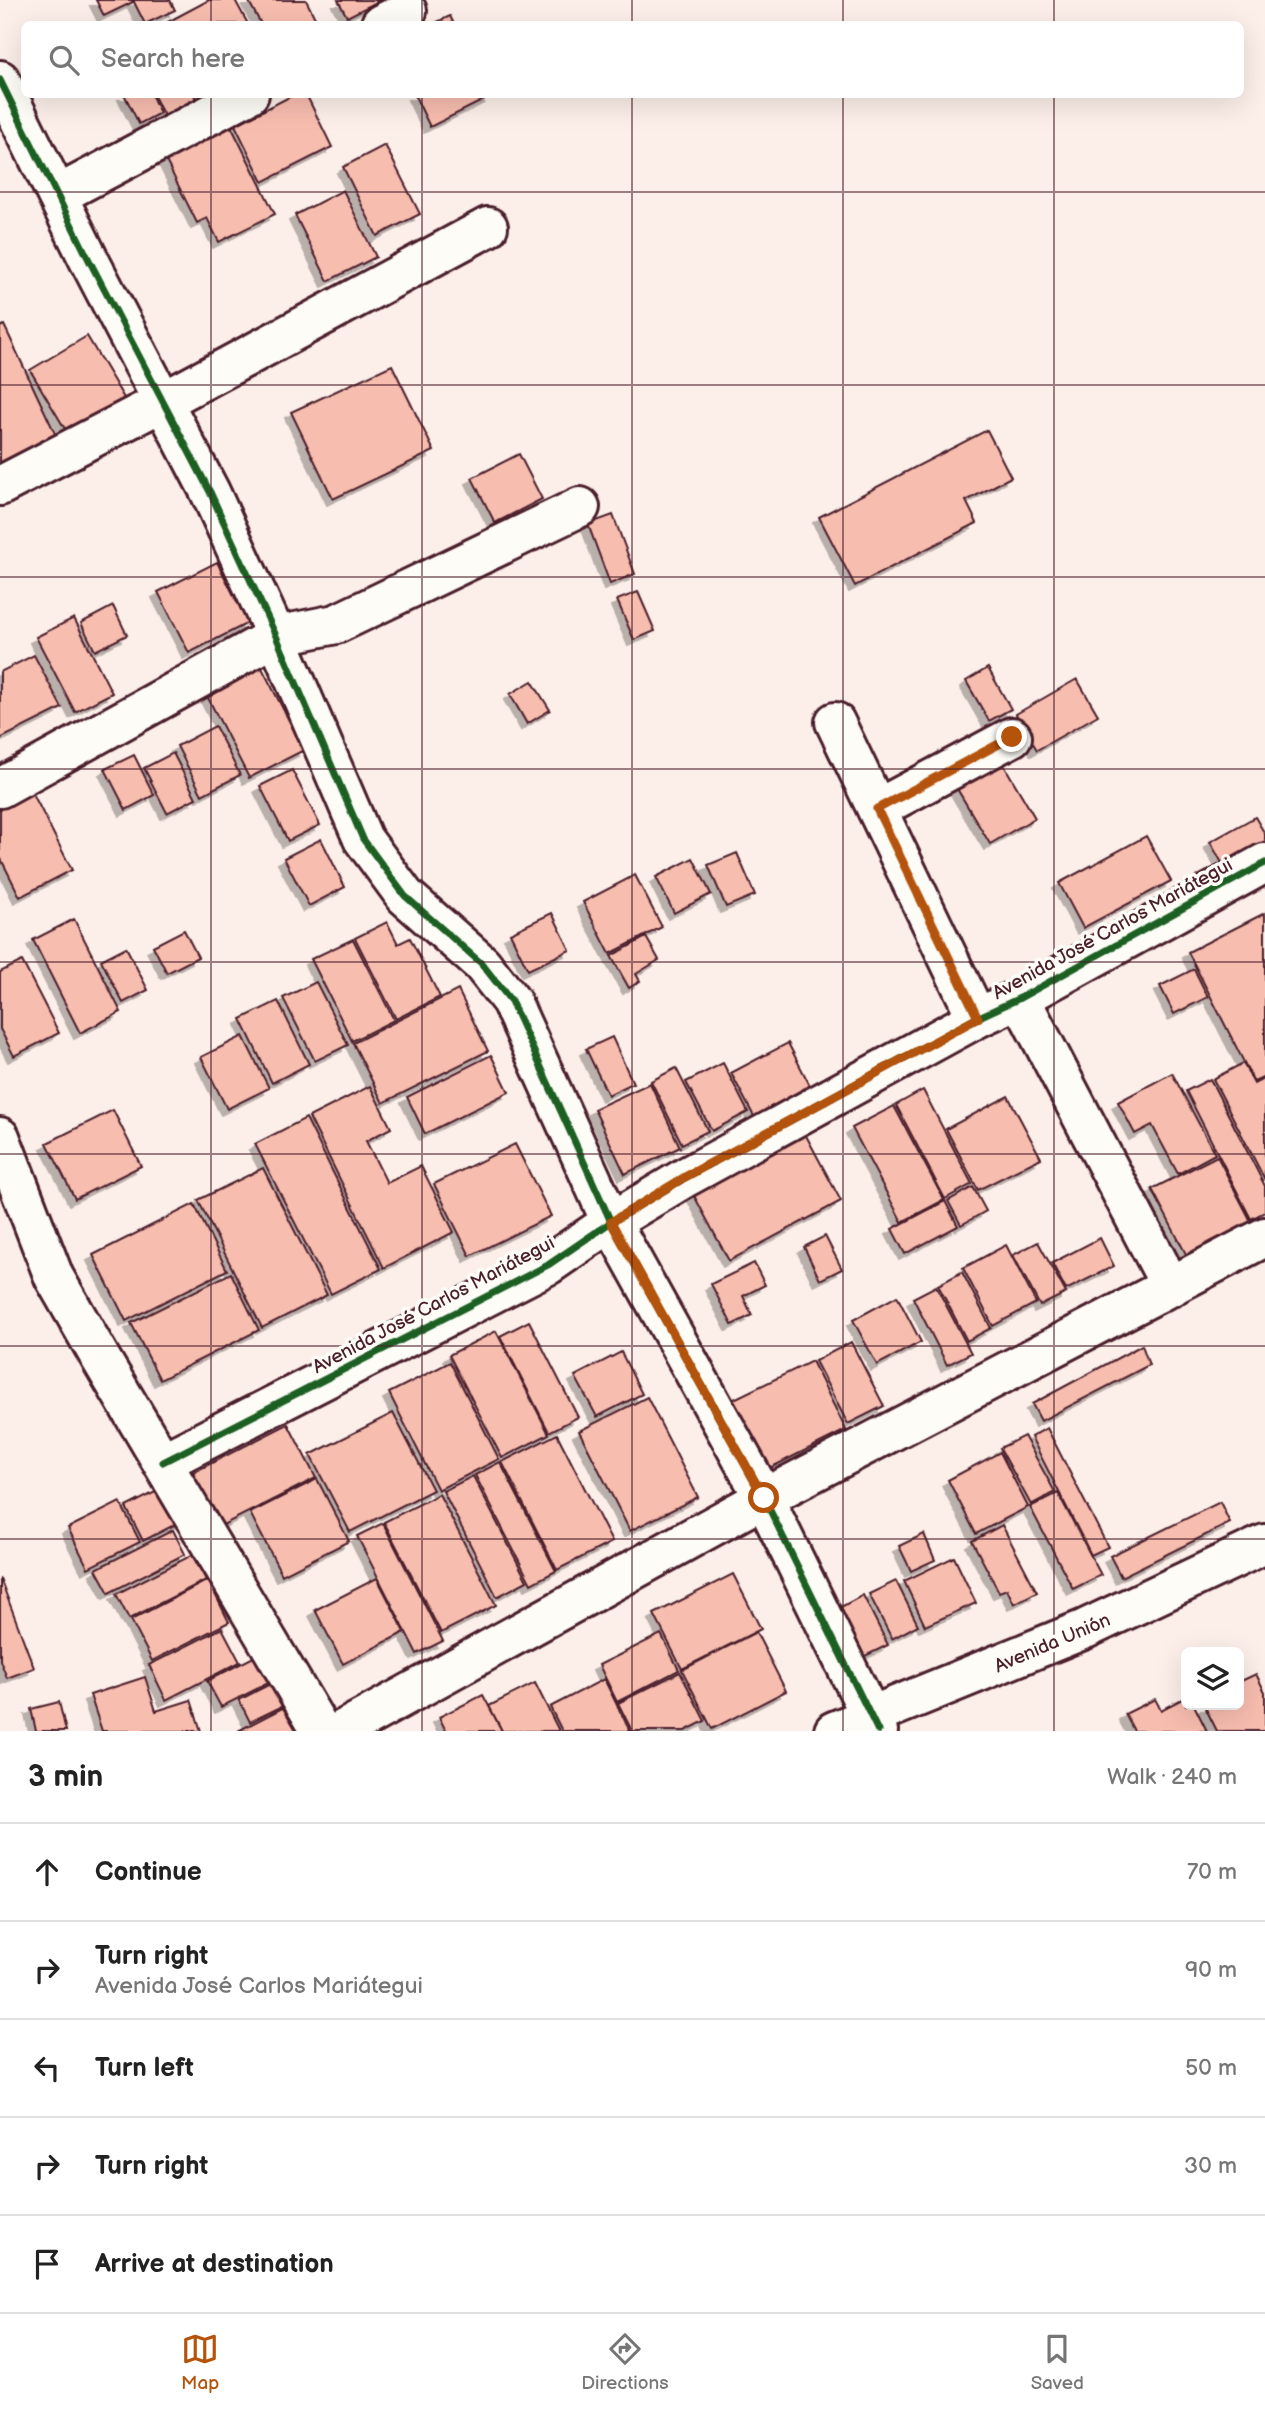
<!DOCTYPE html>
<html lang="en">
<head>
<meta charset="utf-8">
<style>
	body { margin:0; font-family:"Balsamiq Sans",sans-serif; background:#f6f6f6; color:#222 }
	.controls { position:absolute; right:21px; bottom:21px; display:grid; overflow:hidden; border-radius:10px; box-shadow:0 7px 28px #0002 }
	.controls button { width:63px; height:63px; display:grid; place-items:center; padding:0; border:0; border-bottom:2px solid #e0e0e0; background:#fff; color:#222; font:35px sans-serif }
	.stop { position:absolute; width:21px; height:21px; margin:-16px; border:5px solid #b45309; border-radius:50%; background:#fff }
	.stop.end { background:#b45309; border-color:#fff; box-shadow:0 2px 7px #0008 }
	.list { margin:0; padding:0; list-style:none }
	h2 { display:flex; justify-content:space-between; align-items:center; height:91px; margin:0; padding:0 28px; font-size:30px }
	h2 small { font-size:23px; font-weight:400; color:#767676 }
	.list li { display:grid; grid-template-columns:46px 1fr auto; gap:21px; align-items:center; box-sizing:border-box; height:98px; padding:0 28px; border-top:2px solid #e0e0e0 }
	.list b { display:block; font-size:26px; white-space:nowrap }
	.list p { margin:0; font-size:23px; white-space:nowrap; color:#767676 }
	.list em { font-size:23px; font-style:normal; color:#767676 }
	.icon { flex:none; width:38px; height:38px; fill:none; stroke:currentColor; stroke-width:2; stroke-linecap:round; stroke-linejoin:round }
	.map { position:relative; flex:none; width:1265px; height:1731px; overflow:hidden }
	.search { position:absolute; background:#fff; box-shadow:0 7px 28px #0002; left:21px; right:21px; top:21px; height:77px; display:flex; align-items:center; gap:18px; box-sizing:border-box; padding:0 24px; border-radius:10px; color:#767676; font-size:26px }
	.sheet { height:581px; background:#fff }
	nav { display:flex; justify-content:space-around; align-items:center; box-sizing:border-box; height:98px; border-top:2px solid #e0e0e0; background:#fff; font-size:19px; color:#767676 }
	nav a { display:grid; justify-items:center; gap:4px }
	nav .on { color:#b45309 }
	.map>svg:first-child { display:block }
	.building { fill:#f7bdaf; stroke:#4a1f2b; stroke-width:2; filter:url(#shadow) }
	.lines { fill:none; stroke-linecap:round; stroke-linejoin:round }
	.minor-casing { stroke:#4a1f2b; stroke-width:44 }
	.major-casing { stroke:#4a1f2b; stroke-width:44 }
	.minor { stroke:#fdfcf7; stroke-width:38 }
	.major { stroke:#fdfcf7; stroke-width:38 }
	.cycleway-casing { stroke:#fdfcf7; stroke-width:11 }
	.cycleway { stroke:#1b5e20; stroke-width:7 }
	.route { stroke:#b45309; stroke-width:9 }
	.grid { fill:none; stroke:#4a1f2b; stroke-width:2; stroke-opacity:0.55 }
	.labels { text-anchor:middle; stroke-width:7; stroke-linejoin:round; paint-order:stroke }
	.street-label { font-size:19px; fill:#4a1f2b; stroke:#fdfcf7 }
</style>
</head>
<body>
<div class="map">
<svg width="1265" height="1731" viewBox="0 0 1265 1731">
	<defs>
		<filter id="shadow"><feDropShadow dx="-6" dy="6" stdDeviation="0" flood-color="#0004"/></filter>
	</defs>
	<rect width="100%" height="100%" fill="#fcefe9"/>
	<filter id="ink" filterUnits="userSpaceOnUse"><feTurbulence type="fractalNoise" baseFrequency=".0143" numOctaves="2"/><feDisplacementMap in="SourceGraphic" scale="14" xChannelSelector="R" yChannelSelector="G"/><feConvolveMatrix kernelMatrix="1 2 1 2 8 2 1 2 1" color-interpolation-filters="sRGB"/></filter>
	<g filter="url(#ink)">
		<!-- building -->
		<g class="building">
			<polygon points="96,0 132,0 133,2 104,16"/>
			<polygon points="133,0 170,0 175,10 145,24"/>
			<polygon points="209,0 235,0 248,24 164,24"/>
			<polygon points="248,0 306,0 318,24 261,24"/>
			<polygon points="338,0 381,0 347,17"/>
			<polygon points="450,16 454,24 433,24"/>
			<polygon points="124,94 151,94 160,113 139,124"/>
			<polygon points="153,94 194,94 196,100 164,116"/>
			<polygon points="295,94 306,94 332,147 263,182 235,125"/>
			<polygon points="414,94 489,94 490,97 430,127"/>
			<polygon points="231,126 275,214 219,242 207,218 197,223 165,159"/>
			<polygon points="385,145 420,214 377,236 343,167"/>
			<polygon points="343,190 376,257 328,281 295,215"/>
			<polygon points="4,325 60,444 0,472 0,327"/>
			<polygon points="87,336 131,410 74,444 30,370"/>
			<polygon points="392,365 434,451 333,499 291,412"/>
			<polygon points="987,430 1011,477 966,501 977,523 855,586 819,517"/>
			<polygon points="519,454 542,499 495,523 472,478"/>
			<polygon points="613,515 635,574 610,584 588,524"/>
			<polygon points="217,562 248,623 189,653 158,592"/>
			<polygon points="638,592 655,631 634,640 617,600"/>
			<polygon points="113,606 127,635 95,651 81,623"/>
			<polygon points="74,618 112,693 75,712 36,637"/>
			<polygon points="34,655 62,708 0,739 0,672"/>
			<polygon points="259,662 304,750 249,778 204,690"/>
			<polygon points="988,668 1011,709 989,721 966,681"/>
			<polygon points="1077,679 1098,715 1037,750 1016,714"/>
			<polygon points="532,681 550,710 527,724 510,694"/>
			<polygon points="215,726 240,775 202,795 177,746"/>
			<polygon points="173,753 196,798 167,813 144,768"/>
			<polygon points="134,755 154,795 126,810 105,769"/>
			<polygon points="998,755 1035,818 990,844 953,782"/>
			<polygon points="292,770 320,825 288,841 260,786"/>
			<polygon points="25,778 72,870 20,897 0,857 0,790"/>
			<polygon points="1255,817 1265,834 1265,855 1229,875 1210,842"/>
			<polygon points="1146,836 1171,881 1083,928 1059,883"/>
			<polygon points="321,839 345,887 309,906 284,858"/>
			<polygon points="737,853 755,895 726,907 708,865"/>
			<polygon points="693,858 711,894 674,913 656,877"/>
			<polygon points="635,875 662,927 610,954 583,902"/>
			<polygon points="552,913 570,950 528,970 510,933"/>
			<polygon points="1265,913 1265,1077 1254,1082 1188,952"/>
			<polygon points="74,919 121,1012 80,1033 33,940"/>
			<polygon points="387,922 398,944 410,938 440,997 396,1019 355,938"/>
			<polygon points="184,930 198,957 167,973 153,946"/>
			<polygon points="646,937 659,960 636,974 640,981 629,988 611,956"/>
			<polygon points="353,939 394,1020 352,1041 311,959"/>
			<polygon points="126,947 148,990 123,1003 101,960"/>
			<polygon points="22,961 59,1033 14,1056 0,1029 0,972"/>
			<polygon points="1194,969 1208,997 1174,1014 1160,986"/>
			<polygon points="316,982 348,1045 315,1061 283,998"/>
			<polygon points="458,990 488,1051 383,1103 353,1043"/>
			<polygon points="278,1001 309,1064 272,1083 241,1019"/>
			<polygon points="243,1036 269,1088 227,1109 201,1057"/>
			<polygon points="612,1037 633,1083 608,1095 586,1049"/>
			<polygon points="788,1043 816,1097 759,1126 731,1073"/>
			<polygon points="491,1055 509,1092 425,1134 407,1097"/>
			<polygon points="723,1063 748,1112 712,1131 686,1082"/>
			<polygon points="1243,1063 1254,1084 1265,1078 1265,1180 1213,1079"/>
			<polygon points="676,1068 708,1131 682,1144 651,1081"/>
			<polygon points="1172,1073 1215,1154 1178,1174 1152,1125 1135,1134 1118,1102"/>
			<polygon points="1210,1079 1265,1186 1265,1212 1251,1219 1186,1091"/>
			<polygon points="650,1083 680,1147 625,1174 594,1109"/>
			<polygon points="370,1086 391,1128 366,1141 387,1183 421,1166 454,1232 384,1268 309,1117"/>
			<polygon points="923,1090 972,1184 945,1199 896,1105"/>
			<polygon points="1008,1096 1041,1158 978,1190 946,1129"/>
			<polygon points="894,1106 944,1200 902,1222 852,1128"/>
			<polygon points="113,1110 141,1166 75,1199 47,1143"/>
			<polygon points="306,1118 381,1269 331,1294 255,1144"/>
			<polygon points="803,1130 841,1201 729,1261 691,1190"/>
			<polygon points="515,1144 551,1216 470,1256 434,1184"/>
			<polygon points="1217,1156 1253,1225 1188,1258 1152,1189"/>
			<polygon points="263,1168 327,1295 262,1328 198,1200"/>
			<polygon points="973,1187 986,1211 961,1225 948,1201"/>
			<polygon points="945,1201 958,1226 905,1254 892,1229"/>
			<polygon points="194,1204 227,1270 126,1321 93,1255"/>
			<polygon points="825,1236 842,1269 820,1280 804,1247"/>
			<polygon points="1100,1238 1114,1266 1066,1290 1052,1263"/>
			<polygon points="1038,1242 1066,1293 1040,1306 1013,1255"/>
			<polygon points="1006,1245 1036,1303 993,1326 963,1268"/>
			<polygon points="754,1263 765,1285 743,1296 752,1315 732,1325 711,1284"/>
			<polygon points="962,1272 991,1328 967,1341 938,1285"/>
			<polygon points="231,1273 259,1330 160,1380 131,1323"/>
			<polygon points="936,1286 971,1353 947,1365 913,1298"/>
			<polygon points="897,1296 921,1342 877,1365 853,1320"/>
			<polygon points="529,1321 578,1417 549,1432 500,1336"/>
			<polygon points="496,1331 549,1434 502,1458 449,1355"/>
			<polygon points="851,1342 884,1406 848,1424 815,1361"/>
			<polygon points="1142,1345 1149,1365 1041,1421 1032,1404"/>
			<polygon points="621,1352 642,1394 597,1417 575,1376"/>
			<polygon points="812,1361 846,1430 766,1470 732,1400"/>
			<polygon points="450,1362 499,1459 438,1490 389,1393"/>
			<polygon points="647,1397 698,1497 630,1531 579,1431"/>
			<polygon points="393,1413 433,1490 350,1532 310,1455"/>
			<polygon points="288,1424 316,1478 219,1527 192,1473"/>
			<polygon points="1047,1428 1108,1547 1091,1555 1031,1437"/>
			<polygon points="557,1434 612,1542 557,1570 502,1462"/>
			<polygon points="1024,1436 1055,1492 1031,1505 1000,1448"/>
			<polygon points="1000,1452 1028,1507 976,1534 948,1480"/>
			<polygon points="500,1462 556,1571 531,1584 475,1475"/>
			<polygon points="473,1476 527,1581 497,1597 443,1491"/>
			<polygon points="317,1479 349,1541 282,1575 250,1513"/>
			<polygon points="167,1486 184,1520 143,1541 126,1507"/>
			<polygon points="1058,1493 1101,1575 1073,1589 1030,1507"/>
			<polygon points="439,1494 496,1605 441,1633 384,1522"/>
			<polygon points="120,1502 140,1542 88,1568 68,1528"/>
			<polygon points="1220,1502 1230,1523 1121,1577 1110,1556"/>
			<polygon points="383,1523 443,1641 417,1654 357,1536"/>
			<polygon points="1002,1525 1037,1592 1014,1604 1007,1589 999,1592 972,1541"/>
			<polygon points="173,1530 185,1554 109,1593 96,1569"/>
			<polygon points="924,1534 935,1560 911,1571 899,1546"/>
			<polygon points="192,1555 206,1580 129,1619 116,1594"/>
			<polygon points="954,1557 976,1603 925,1626 904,1581"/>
			<polygon points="733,1574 761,1629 682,1669 654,1614"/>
			<polygon points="0,1578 34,1668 7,1678 0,1660"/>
			<polygon points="377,1578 405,1632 343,1664 315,1610"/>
			<polygon points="208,1580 229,1622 152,1661 131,1620"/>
			<polygon points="896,1581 918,1625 892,1639 869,1594"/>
			<polygon points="863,1595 888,1645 863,1657 839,1608"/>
			<polygon points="222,1628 240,1662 166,1700 149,1665"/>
			<polygon points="756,1632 786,1691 712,1729 682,1670"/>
			<polygon points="661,1634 679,1670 617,1702 599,1665"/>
			<polygon points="269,1649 282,1676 221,1707 207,1681"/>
			<polygon points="680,1672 705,1721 685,1731 632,1731 618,1703"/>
			<polygon points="1256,1674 1265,1692 1265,1731 1217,1731 1204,1705 1239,1705 1239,1682"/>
			<polygon points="145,1677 156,1711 191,1700 201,1731 102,1731 90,1695"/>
			<polygon points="280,1679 291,1702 250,1722 239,1700"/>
			<polygon points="604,1679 630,1731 562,1731 550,1707"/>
			<polygon points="535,1683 559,1731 502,1731 489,1706"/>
			<polygon points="483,1695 502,1731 446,1731 439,1717"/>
			<polygon points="1186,1697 1186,1705 1194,1705 1207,1731 1134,1731 1125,1714 1155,1699 1161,1710"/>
			<polygon points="59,1702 66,1731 36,1731 31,1709"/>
			<polygon points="292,1703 306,1731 238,1731"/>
		</g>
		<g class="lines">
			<defs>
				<g id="minor">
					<polyline points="381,24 407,11"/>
					<polyline points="0,80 89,260 210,492 276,636 363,839 405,896 482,964 511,1001 611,1222 764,1498 878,1731"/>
					<polyline points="58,195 249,94"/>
					<polyline points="0,486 164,401 488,227"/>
					<polyline points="835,722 977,1018"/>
					<polyline points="0,788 276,636 336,624 580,507"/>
					<polyline points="877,809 1012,737"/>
					<polyline points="1020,998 1171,1287"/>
					<polyline points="0,1137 54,1277 101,1359 321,1731"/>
					<polyline points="163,1462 548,1265 611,1222 686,1177 977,1018 1020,998 1265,863"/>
					<polyline points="341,1731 764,1498 1265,1237"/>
				</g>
				<polyline id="major" points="834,1731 1085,1629 1265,1544"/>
			</defs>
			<!-- minor casing -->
			<use href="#minor" class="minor-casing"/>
			<!-- major casing -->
			<use href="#major" class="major-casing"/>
			<!-- minor -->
			<use href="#minor" class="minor"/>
			<!-- major -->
			<use href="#major" class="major"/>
			<defs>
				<g id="cycleway">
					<polyline points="0,80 89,260 210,492 276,636 363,839 405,896 482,964 511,1001 611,1222 764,1498 878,1731"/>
					<polyline points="163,1462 548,1265 611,1222 686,1177 977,1018 1020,998 1265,863"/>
				</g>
			</defs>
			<!-- cycleway casing -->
			<use href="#cycleway" class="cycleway-casing"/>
			<!-- cycleway -->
			<use href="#cycleway" class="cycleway"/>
		</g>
	</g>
	<g class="lines" filter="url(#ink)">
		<!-- route -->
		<polyline class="route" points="764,1498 611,1222 685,1177 978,1018 877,809 1012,737"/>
	</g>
	<!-- grid -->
	<path class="grid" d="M211 0V24M422 0V24M632 0V24M843 0V24M1054 0V24M211 94V1731M422 94V1731M632 94V1731M843 94V1731M1054 94V1731M0 192H1265M0 385H1265M0 577H1265M0 769H1265M0 962H1265M0 1154H1265M0 1346H1265M0 1539H1265"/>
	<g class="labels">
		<!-- street labels -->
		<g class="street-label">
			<text transform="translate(1112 928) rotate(-29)" y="7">Avenida José Carlos Mariátegui</text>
			<text transform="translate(433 1304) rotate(-28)" y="7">Avenida José Carlos Mariátegui</text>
			<text transform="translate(1052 1642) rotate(-23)" y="7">Avenida Unión</text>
		</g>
	</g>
</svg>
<div class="controls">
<button><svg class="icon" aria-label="layers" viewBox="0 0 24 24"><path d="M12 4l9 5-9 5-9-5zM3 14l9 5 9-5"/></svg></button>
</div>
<div class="stop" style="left:764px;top:1498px"></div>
<div class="stop end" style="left:1012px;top:737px"></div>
<div class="search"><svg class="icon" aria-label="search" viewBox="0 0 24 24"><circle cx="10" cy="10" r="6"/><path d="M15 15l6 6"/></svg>Search here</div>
</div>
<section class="sheet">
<h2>3 min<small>Walk · 240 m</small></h2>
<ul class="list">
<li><svg class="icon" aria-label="ahead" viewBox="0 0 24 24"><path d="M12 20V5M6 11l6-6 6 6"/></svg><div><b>Continue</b></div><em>70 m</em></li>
<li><svg class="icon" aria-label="right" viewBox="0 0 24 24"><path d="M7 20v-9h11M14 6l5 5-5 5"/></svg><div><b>Turn right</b><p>Avenida José Carlos Mariátegui</p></div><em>90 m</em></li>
<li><svg class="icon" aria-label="left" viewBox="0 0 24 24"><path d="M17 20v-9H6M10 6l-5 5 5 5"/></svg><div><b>Turn left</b></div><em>50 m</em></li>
<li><svg class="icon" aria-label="right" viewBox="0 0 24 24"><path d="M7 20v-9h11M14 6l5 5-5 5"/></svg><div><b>Turn right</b></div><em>30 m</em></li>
<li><svg class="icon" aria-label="arrive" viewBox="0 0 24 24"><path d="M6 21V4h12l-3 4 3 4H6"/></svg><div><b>Arrive at destination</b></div></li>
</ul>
</section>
<nav>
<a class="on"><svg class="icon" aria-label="map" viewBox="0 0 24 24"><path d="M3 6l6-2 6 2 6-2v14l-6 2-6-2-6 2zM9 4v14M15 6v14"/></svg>Map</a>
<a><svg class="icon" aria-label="directions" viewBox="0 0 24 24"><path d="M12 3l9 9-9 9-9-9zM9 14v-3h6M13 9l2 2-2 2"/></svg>Directions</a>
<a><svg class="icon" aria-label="saved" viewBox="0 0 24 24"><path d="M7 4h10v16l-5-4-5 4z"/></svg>Saved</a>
</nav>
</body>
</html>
